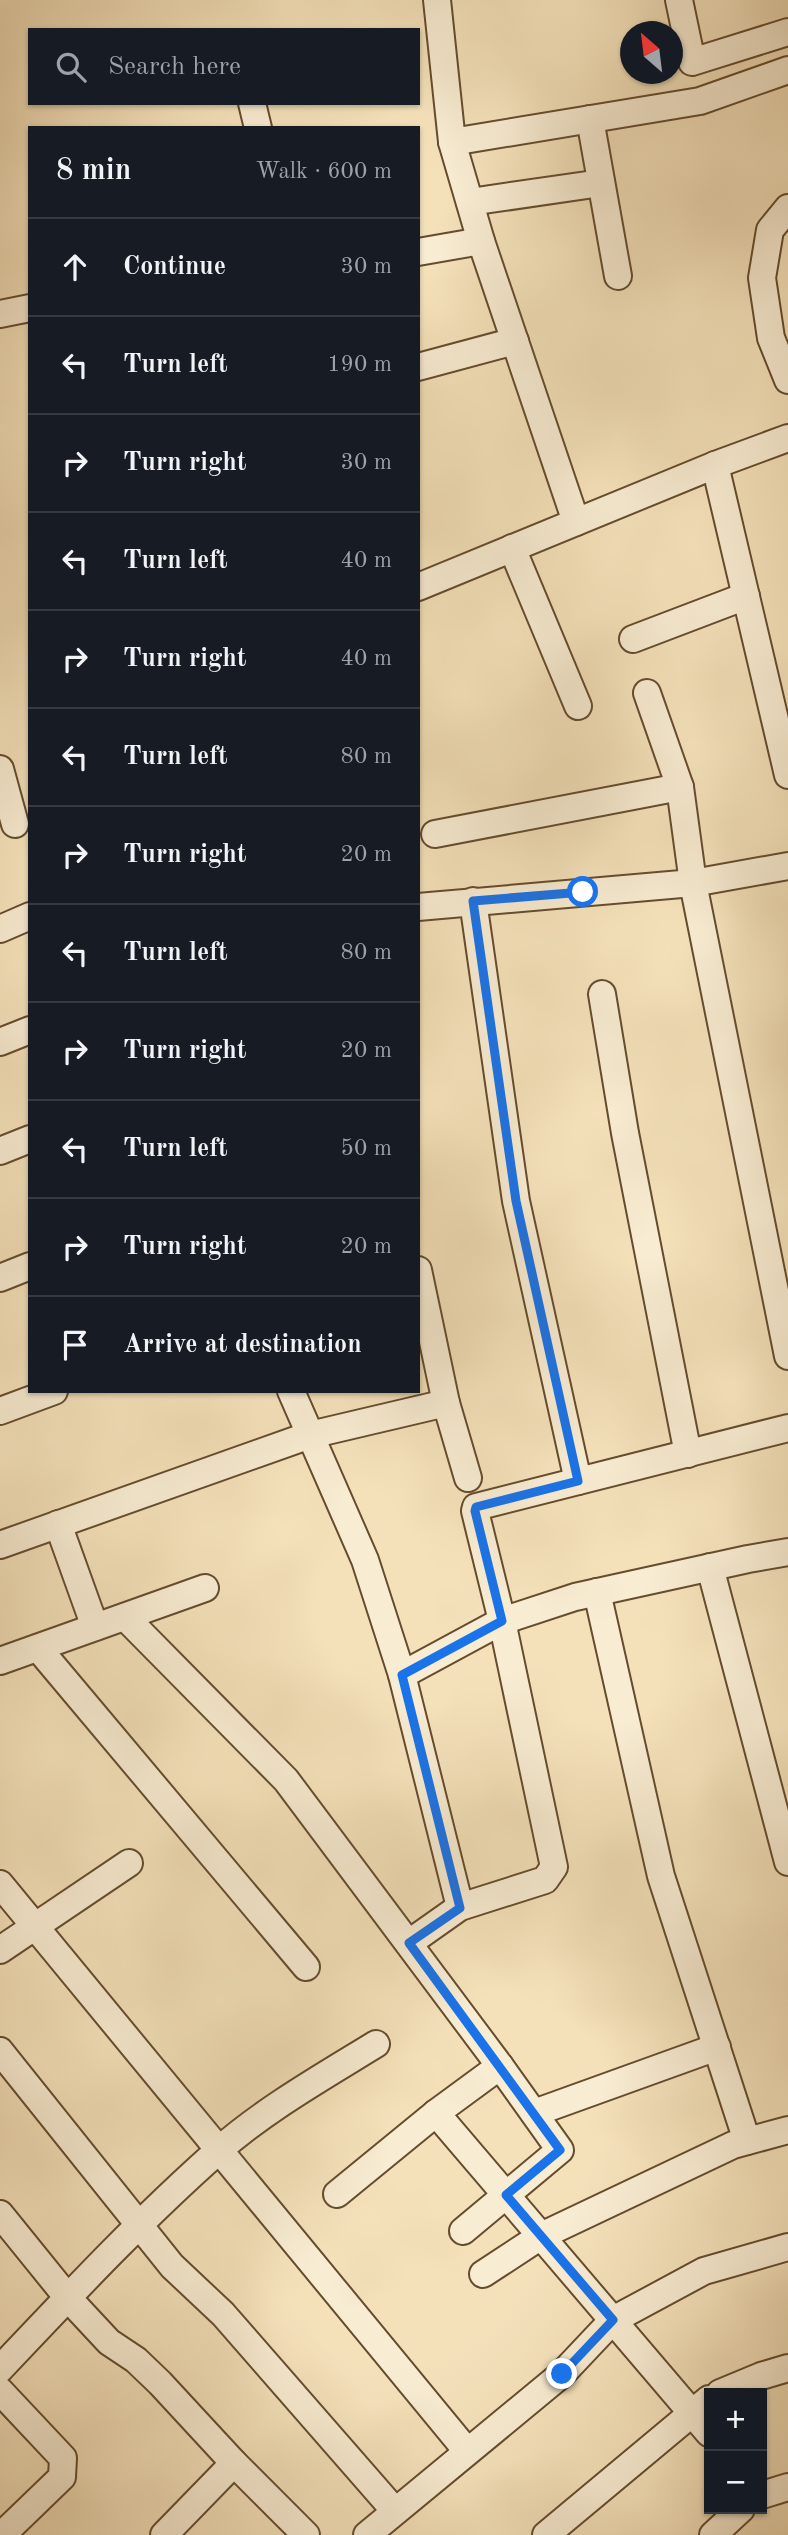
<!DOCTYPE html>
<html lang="en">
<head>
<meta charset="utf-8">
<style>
	body { margin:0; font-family:"Old Standard TT",serif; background:#20242c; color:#f1f3f6 }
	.controls { position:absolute; right:21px; bottom:21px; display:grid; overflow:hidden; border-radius:0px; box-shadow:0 2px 5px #0004 }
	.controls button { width:63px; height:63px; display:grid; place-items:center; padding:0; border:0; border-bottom:2px solid #363941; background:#171b24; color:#f1f3f6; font:35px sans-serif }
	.compass { position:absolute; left:620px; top:21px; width:63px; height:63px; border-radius:50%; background:#171b24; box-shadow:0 2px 5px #0004; rotate:332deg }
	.stop { position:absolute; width:21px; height:21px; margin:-16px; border:5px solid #1a73e8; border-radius:50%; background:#fff }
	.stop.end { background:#1a73e8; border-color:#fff; box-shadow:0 2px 7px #0008 }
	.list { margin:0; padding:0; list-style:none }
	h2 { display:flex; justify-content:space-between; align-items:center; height:91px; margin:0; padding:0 28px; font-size:30px }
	h2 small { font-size:23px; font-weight:400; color:#9ea1a6 }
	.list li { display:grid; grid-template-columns:46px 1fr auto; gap:21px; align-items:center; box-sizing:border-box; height:98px; padding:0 28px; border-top:2px solid #363941 }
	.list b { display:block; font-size:26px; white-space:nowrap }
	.list em { font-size:23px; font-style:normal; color:#9ea1a6 }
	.icon { flex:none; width:38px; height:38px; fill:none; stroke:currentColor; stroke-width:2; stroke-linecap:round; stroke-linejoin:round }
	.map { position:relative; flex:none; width:788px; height:2535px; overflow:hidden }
	.search { position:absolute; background:#171b24; box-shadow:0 2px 5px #0004; left:28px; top:28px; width:392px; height:77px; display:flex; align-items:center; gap:18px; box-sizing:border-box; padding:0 24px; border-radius:0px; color:#9ea1a6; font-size:26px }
	.panel { position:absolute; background:#171b24; box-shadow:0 2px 5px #0004; left:28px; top:126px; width:392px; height:1267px; border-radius:0px }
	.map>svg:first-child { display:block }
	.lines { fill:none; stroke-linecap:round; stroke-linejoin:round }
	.minor-casing { stroke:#654c2e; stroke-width:30 }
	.minor { stroke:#f8ecd2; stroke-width:26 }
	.route { stroke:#1a73e8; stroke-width:9 }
</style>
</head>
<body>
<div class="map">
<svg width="788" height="2535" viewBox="0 0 788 2535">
	<rect width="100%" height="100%" fill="#f4e1ba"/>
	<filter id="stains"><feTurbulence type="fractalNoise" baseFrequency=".00286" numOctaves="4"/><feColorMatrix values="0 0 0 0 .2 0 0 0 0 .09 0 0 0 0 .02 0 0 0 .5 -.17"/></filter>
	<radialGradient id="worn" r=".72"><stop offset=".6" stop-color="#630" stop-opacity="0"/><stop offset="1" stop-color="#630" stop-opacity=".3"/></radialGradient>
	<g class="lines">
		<defs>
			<g id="minor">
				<polyline points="437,0 452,142 481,241 576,522"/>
				<polyline points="679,0 692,62 788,32"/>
				<polyline points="252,103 258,128"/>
				<polyline points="590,119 618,276"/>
				<polyline points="452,142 700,101 788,70"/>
				<polyline points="470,202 601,183"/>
				<polyline points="788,208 770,230 762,278 771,338 788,380"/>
				<polyline points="418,252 481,241"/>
				<polyline points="0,314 30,308"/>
				<polyline points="418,367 515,341"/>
				<polyline points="715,465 788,775"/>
				<polyline points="512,548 578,706"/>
				<polyline points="418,587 715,465 788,438"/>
				<polyline points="633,639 746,596"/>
				<polyline points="647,693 680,787 693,883 788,1356"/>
				<polyline points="0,769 15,824"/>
				<polyline points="435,834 680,787"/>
				<polyline points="473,901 516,1201 578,1481"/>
				<polyline points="418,907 693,883 788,866"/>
				<polyline points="0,929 30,916"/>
				<polyline points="602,994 625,1133 688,1454"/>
				<polyline points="0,1042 30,1030"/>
				<polyline points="0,1151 30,1139"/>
				<polyline points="418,1270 446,1403 468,1478"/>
				<polyline points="0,1278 30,1266"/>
				<polyline points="291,1391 365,1560 402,1675 460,1907"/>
				<polyline points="0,1411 54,1391"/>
				<polyline points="58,1524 95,1627"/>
				<polyline points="0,1545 310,1435 446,1403"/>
				<polyline points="710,1567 788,1862"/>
				<polyline points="597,1592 661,1876 747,2141"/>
				<polyline points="125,1617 286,1780 500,2066 560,2150 463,2231"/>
				<polyline points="38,1648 306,1967"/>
				<polyline points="0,1661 205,1588"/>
				<polyline points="402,1675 502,1621 575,1597 748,1559 788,1552"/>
				<polyline points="0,1884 467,2451"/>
				<polyline points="409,1943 460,1907 545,1880 554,1867 502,1621 475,1511 476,1507 788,1428"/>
				<polyline points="0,1950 129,1863"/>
				<polyline points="0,2051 172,2266 223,2314 395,2511"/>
				<polyline points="436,2113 709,2433"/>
				<polyline points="534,2113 717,2047"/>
				<polyline points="337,2194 436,2113 500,2066"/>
				<polyline points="0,2214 68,2298 109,2342 136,2360 160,2383 234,2463 306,2535"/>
				<polyline points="483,2274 541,2236 733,2145 788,2130"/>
				<path d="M0 2369C70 2295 141 2219 218 2151 264 2110 324 2076 376 2044"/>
				<polyline points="0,2391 63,2458 62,2477 2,2535"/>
				<polyline points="720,2393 761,2376 788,2368"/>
				<polyline points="762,2495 788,2487"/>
				<polyline points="164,2535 234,2463"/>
				<polyline points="367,2535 562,2374 613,2320 704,2271 788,2247"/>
				<polyline points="546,2535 709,2399"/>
				<polyline points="713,2535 741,2509"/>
			</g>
		</defs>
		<!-- minor casing -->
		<use href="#minor" class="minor-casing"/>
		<!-- minor -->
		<use href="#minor" class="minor"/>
	</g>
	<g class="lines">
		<!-- route -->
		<polyline class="route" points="562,2374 613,2320 506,2195 560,2150 409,1943 460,1908 402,1675 502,1621 475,1511 476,1507 578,1481 516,1201 473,901 583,892"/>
	</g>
	<rect width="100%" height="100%" filter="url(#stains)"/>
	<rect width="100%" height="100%" fill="url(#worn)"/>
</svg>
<div class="controls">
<button>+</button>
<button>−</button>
</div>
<svg class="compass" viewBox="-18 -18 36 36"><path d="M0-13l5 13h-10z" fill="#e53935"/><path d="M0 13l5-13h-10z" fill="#9ea1a6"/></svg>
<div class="stop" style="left:583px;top:892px"></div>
<div class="stop end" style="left:562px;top:2374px"></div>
<div class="search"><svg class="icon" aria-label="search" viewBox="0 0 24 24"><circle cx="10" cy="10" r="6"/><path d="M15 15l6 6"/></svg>Search here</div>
<section class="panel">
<h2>8 min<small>Walk · 600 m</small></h2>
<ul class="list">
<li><svg class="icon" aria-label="ahead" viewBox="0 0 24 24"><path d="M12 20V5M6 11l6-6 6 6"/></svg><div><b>Continue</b></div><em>30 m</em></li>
<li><svg class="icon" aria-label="left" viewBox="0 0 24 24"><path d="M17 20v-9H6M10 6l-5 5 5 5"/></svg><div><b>Turn left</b></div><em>190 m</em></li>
<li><svg class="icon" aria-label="right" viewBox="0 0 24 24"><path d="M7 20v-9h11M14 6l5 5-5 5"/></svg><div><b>Turn right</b></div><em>30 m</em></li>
<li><svg class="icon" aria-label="left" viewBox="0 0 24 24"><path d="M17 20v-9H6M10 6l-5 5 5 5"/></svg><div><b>Turn left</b></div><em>40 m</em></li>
<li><svg class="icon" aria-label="right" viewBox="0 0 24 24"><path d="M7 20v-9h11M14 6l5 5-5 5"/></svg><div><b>Turn right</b></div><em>40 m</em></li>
<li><svg class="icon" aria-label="left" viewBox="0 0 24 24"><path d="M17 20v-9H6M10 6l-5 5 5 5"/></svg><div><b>Turn left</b></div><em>80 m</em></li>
<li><svg class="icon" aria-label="right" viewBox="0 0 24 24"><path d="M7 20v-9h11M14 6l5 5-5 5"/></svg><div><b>Turn right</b></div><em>20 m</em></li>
<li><svg class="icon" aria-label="left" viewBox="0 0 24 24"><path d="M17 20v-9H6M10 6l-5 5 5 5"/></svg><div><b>Turn left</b></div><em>80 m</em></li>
<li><svg class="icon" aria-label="right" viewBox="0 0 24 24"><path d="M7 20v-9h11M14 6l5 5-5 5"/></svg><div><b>Turn right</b></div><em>20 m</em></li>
<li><svg class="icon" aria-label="left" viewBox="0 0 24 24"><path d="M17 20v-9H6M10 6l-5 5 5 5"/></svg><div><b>Turn left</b></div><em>50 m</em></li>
<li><svg class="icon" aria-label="right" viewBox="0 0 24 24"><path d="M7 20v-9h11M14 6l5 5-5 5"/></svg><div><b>Turn right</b></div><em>20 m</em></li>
<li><svg class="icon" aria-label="arrive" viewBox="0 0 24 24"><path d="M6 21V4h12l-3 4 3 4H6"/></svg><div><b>Arrive at destination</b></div></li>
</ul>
</section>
</div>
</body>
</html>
